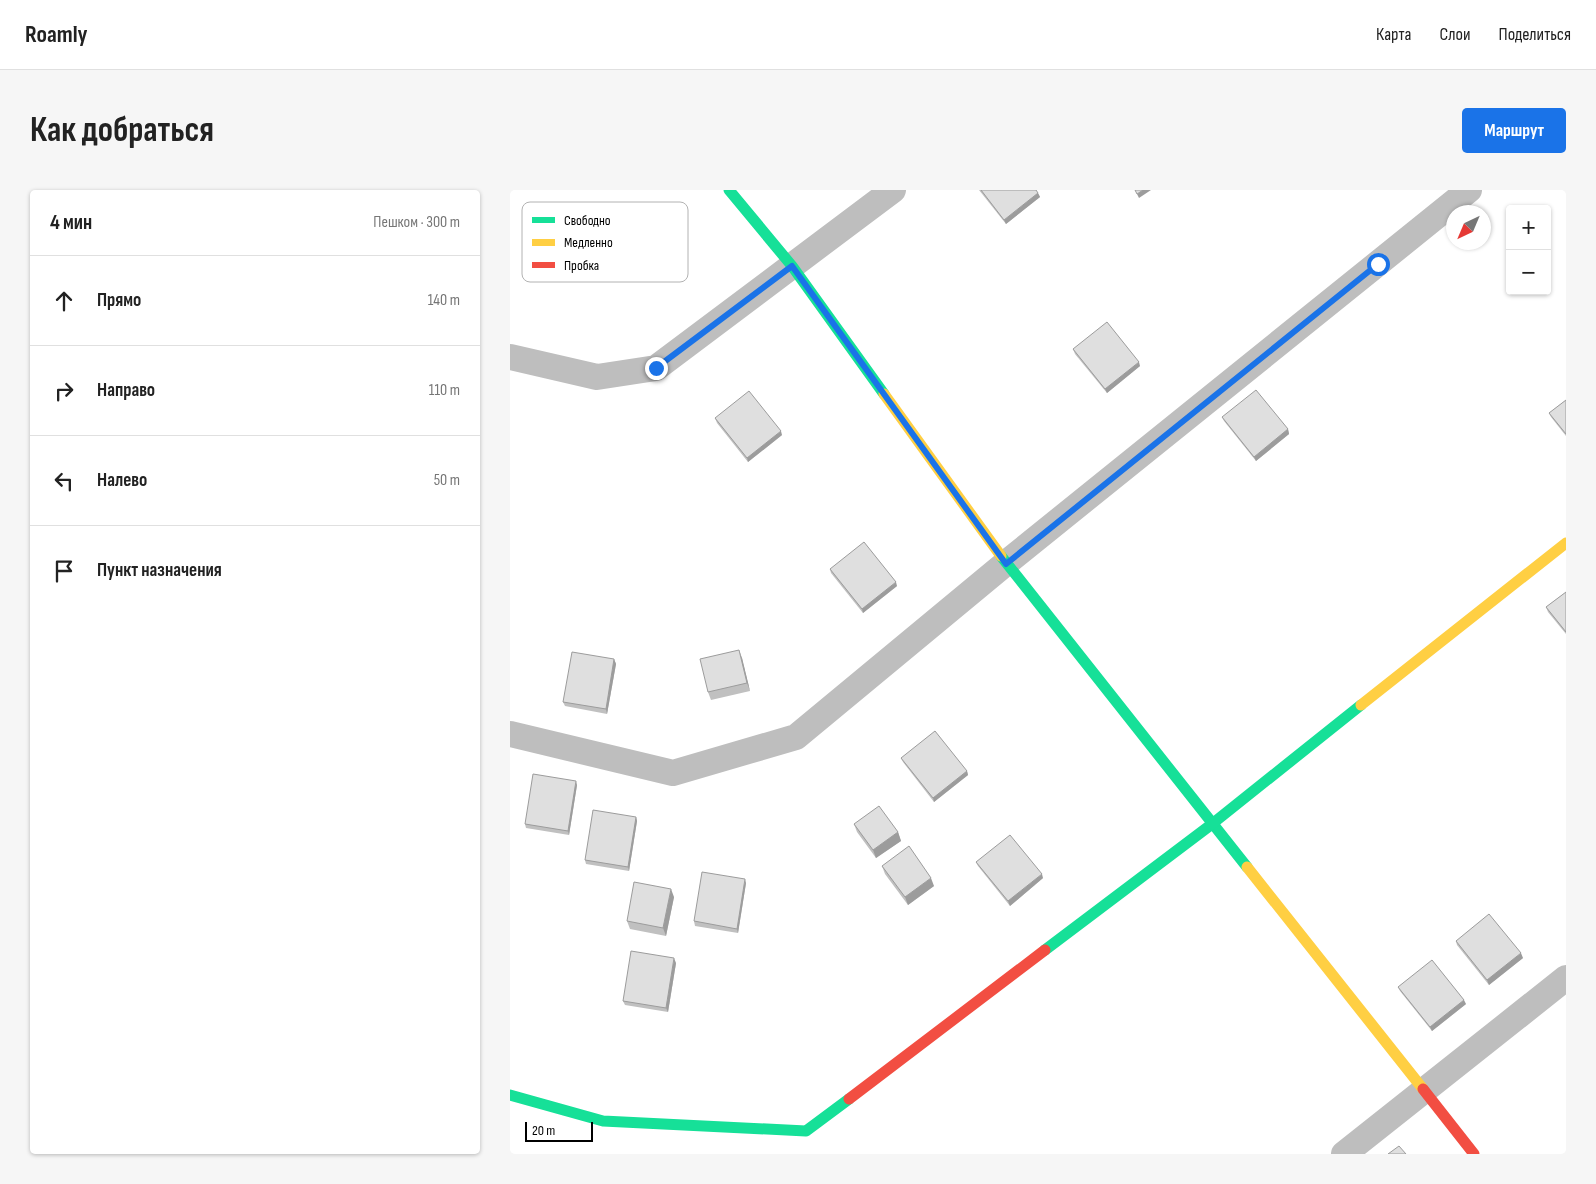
<!DOCTYPE html>
<html lang="ru">
<head>
<meta charset="utf-8">
<style>
	body { margin:0; font-family:"Sofia Sans Condensed",sans-serif; background:#f6f6f6; color:#222 }
	.controls { position:absolute; right:15px; top:15px; display:grid; overflow:hidden; border-radius:5px; box-shadow:0 1px 4px #0004 }
	.controls button { width:45px; height:45px; display:grid; place-items:center; padding:0; border:0; border-bottom:1px solid #e0e0e0; background:#fff; color:#222; font:25px sans-serif }
	.compass { position:absolute; left:936px; top:15px; width:45px; height:45px; border-radius:50%; background:#fff; box-shadow:0 1px 4px #0004; rotate:224deg }
	.scale { position:absolute; left:15px; bottom:12px; width:68px; box-sizing:border-box; padding-left:5px; border:2px solid #000; border-top:0; font-size:14px; line-height:18px; white-space:nowrap; color:#000; -webkit-text-stroke:4px #fff; paint-order:stroke }
	.stop { position:absolute; width:15px; height:15px; margin:-11px; border:4px solid #1a73e8; border-radius:50%; background:#fff }
	.stop.end { background:#1a73e8; border-color:#fff; box-shadow:0 1px 5px #0008 }
	.list { margin:0; padding:0; list-style:none }
	h2 { display:flex; justify-content:space-between; align-items:center; height:65px; margin:0; padding:0 20px; font-size:21px }
	h2 small { font-size:16px; font-weight:400; color:#767676 }
	.list li { display:grid; grid-template-columns:32px 1fr auto; gap:15px; align-items:center; box-sizing:border-box; height:90px; padding:0 20px; border-top:1px solid #e0e0e0 }
	.list b { display:block; font-size:19px; white-space:nowrap }
	.list em { font-size:16px; font-style:normal; color:#767676 }
	.icon { flex:none; width:28px; height:28px; fill:none; stroke:currentColor; stroke-width:2; stroke-linecap:round; stroke-linejoin:round }
	.map { position:relative; flex:none; width:1056px; height:964px; overflow:hidden; border-radius:5px }
	header { display:flex; align-items:center; gap:30px; box-sizing:border-box; height:70px; padding:0 25px; background:#fff; border-bottom:1px solid #e0e0e0 }
	header strong { font-size:24px }
	nav { display:flex; gap:28px; margin-inline-start:auto; font-size:18px }
	.intro { display:flex; align-items:center; justify-content:space-between; box-sizing:border-box; height:120px; padding:0 30px }
	h1 { margin:0; font-size:35px }
	.button { padding:12px 22px; border-radius:5px; background:#1a73e8; color:#fff; font-size:18px; font-weight:700 }
	main { display:flex; gap:30px; padding:0 30px }
	aside { flex:1; background:#fff; border-radius:5px; box-shadow:0 1px 4px #0004 }
	.map>svg:first-child { display:block }
	.lines { fill:none; stroke-linecap:round; stroke-linejoin:round }
	.street { stroke:#bebebe; stroke-width:26 }
	.fast { stroke:#16e098; stroke-width:11 }
	.slow { stroke:#ffcf43; stroke-width:11 }
	.jam { stroke:#f24e42; stroke-width:11 }
	.wall { fill:#c0c0c0 }
	.shaded-wall { fill:#9c9c9c }
	.building { fill:#dfdfdf; stroke:#9c9c9c }
	.route { stroke:#1a73e8; stroke-width:6 }
	.key { fill:#fff; stroke:#b2b2b2; stroke-width:1 }
	.key-label { font-size:14px; fill:#000 }
</style>
</head>
<body>
<header>
<strong>Roamly</strong>
<nav><a>Карта</a><a>Слои</a><a>Поделиться</a></nav>
</header>
<div class="intro"><h1>Как добраться</h1><a class="button">Маршрут</a></div>
<main>
<aside>
<h2>4 мин<small>Пешком · 300 m</small></h2>
<ul class="list">
<li><svg class="icon" aria-label="ahead" viewBox="0 0 24 24"><path d="M12 20V5M6 11l6-6 6 6"/></svg><div><b>Прямо</b></div><em>140 m</em></li>
<li><svg class="icon" aria-label="right" viewBox="0 0 24 24"><path d="M7 20v-9h11M14 6l5 5-5 5"/></svg><div><b>Направо</b></div><em>110 m</em></li>
<li><svg class="icon" aria-label="left" viewBox="0 0 24 24"><path d="M17 20v-9H6M10 6l-5 5 5 5"/></svg><div><b>Налево</b></div><em>50 m</em></li>
<li><svg class="icon" aria-label="arrive" viewBox="0 0 24 24"><path d="M6 21V4h12l-3 4 3 4H6"/></svg><div><b>Пункт назначения</b></div></li>
</ul>
</aside>
<div class="map">
<svg width="1056" height="964" viewBox="0 0 1056 964">
	<rect width="100%" height="100%" fill="#fff"/>
	<g class="lines">
		<!-- street -->
		<g class="street">
			<polyline points="0,167 87,187 146,178 383,0"/>
			<polyline points="0,544 163,583 286,547 496,373 959,0"/>
			<polyline points="834,964 1056,788"/>
		</g>
		<!-- fast -->
		<g class="fast">
			<polyline points="219,0 282,76 374,204"/>
			<polyline points="491,366 737,677"/>
			<polyline points="535,760 702,634 851,515"/>
			<polyline points="0,905 93,931 296,941 339,909"/>
		</g>
		<!-- slow -->
		<g class="slow">
			<polyline points="374,204 491,366"/>
			<polyline points="851,515 1056,353"/>
			<polyline points="737,677 913,899"/>
		</g>
		<!-- jam -->
		<g class="jam">
			<polyline points="913,899 964,964"/>
			<polyline points="339,909 535,760"/>
		</g>
	</g>
	<!-- wall -->
	<g class="wall">
		<polygon points="469,0 526,0 530,7 496,34"/>
		<polygon points="563,159 630,176 597,203 565,164"/>
		<polygon points="1056,210 1056,246 1041,227 1039,223"/>
		<polygon points="712,227 778,239 779,244 746,271 714,231"/>
		<polygon points="205,228 272,245 238,272 207,233"/>
		<polygon points="320,379 387,396 353,423 321,383"/>
		<polygon points="1056,402 1056,444 1038,422 1036,417"/>
		<polygon points="232,468 240,501 201,510 198,502"/>
		<polygon points="104,469 106,474 97,524 55,516 53,512"/>
		<polygon points="391,568 457,581 458,585 424,612 393,572"/>
		<polygon points="67,595 59,645 16,638 15,634"/>
		<polygon points="126,627 127,631 119,681 76,674 75,670"/>
		<polygon points="344,634 388,642 391,651 366,668 347,642"/>
		<polygon points="466,672 533,688 500,716 468,676"/>
		<polygon points="372,676 424,696 398,715 375,684"/>
		<polygon points="236,693 228,743 185,736 184,731"/>
		<polygon points="164,707 156,746 120,739 117,731"/>
		<polygon points="946,751 1013,768 979,795 947,755"/>
		<polygon points="166,773 158,822 115,815 113,811"/>
		<polygon points="888,797 956,814 922,841 890,801"/>
	</g>
	<!-- shaded-wall -->
	<g class="shaded-wall">
		<polygon points="633,0 641,0 629,8 627,4"/>
		<polygon points="528,3 530,7 496,34 494,30"/>
		<polygon points="629,172 630,176 597,203 595,199"/>
		<polygon points="778,239 779,244 746,271 744,267"/>
		<polygon points="271,241 272,245 238,272 237,268"/>
		<polygon points="386,392 387,396 353,423 352,419"/>
		<polygon points="229,460 232,468 240,501 237,493"/>
		<polygon points="104,469 106,474 97,524 96,519"/>
		<polygon points="457,581 458,585 424,612 423,608"/>
		<polygon points="66,591 67,595 59,645 58,641"/>
		<polygon points="126,627 127,631 119,681 118,677"/>
		<polygon points="388,642 391,651 366,668 363,660"/>
		<polygon points="532,684 533,688 500,716 498,711"/>
		<polygon points="421,688 424,696 398,715 395,707"/>
		<polygon points="235,689 236,693 228,743 227,739"/>
		<polygon points="161,699 164,707 156,746 153,738"/>
		<polygon points="1011,763 1013,768 979,795 977,790"/>
		<polygon points="164,768 166,773 158,822 156,818"/>
		<polygon points="954,810 956,814 922,841 920,837"/>
	</g>
	<!-- building -->
	<g class="building">
		<polygon points="471,0 526,0 528,3 494,30"/>
		<polygon points="625,0 633,0 627,4"/>
		<polygon points="597,132 629,172 595,199 563,159"/>
		<polygon points="746,200 778,239 744,267 712,227"/>
		<polygon points="239,201 271,241 237,268 205,228"/>
		<polygon points="1056,210 1056,244 1039,223"/>
		<polygon points="354,352 386,392 352,419 320,379"/>
		<polygon points="1056,402 1056,442 1036,417"/>
		<polygon points="229,460 237,493 198,502 190,469"/>
		<polygon points="62,462 104,469 96,519 53,512"/>
		<polygon points="425,541 457,581 423,608 391,568"/>
		<polygon points="23,584 66,591 58,641 15,634"/>
		<polygon points="369,616 388,642 363,660 344,634"/>
		<polygon points="83,620 126,627 118,677 75,670"/>
		<polygon points="500,645 532,684 498,711 466,672"/>
		<polygon points="399,656 421,688 395,707 372,676"/>
		<polygon points="192,682 235,689 227,739 184,731"/>
		<polygon points="124,692 161,699 153,738 117,731"/>
		<polygon points="979,724 1011,763 977,790 946,751"/>
		<polygon points="121,761 164,768 156,818 113,811"/>
		<polygon points="922,770 954,810 920,837 888,797"/>
		<polygon points="889,956 896,964 878,964"/>
	</g>
	<g class="lines">
		<!-- route -->
		<polyline class="route" points="146,178 282,76 496,374 868,74"/>
	</g>
	<!-- legend -->
	<rect x="12" y="12" width="166" height="80" rx="8" class="key"/>
	<rect x="22" y="27" width="23" height="6" fill="#16e098"/>
	<rect x="22" y="49" width="23" height="7" fill="#ffcf43"/>
	<rect x="22" y="72" width="23" height="6" fill="#f24e42"/>
	<g class="key-label">
		<text x="54" y="35">Свободно</text>
		<text x="54" y="57">Медленно</text>
		<text x="54" y="80">Пробка</text>
	</g>
</svg>
<div class="controls">
<button>+</button>
<button>−</button>
</div>
<svg class="compass" viewBox="-18 -18 36 36"><path d="M0-13l5 13h-10z" fill="#e53935"/><path d="M0 13l5-13h-10z" fill="#767676"/></svg>
<div class="scale">20 m</div>
<div class="stop" style="left:868px;top:74px"></div>
<div class="stop end" style="left:146px;top:178px"></div>
</div>
</main>
</body>
</html>
